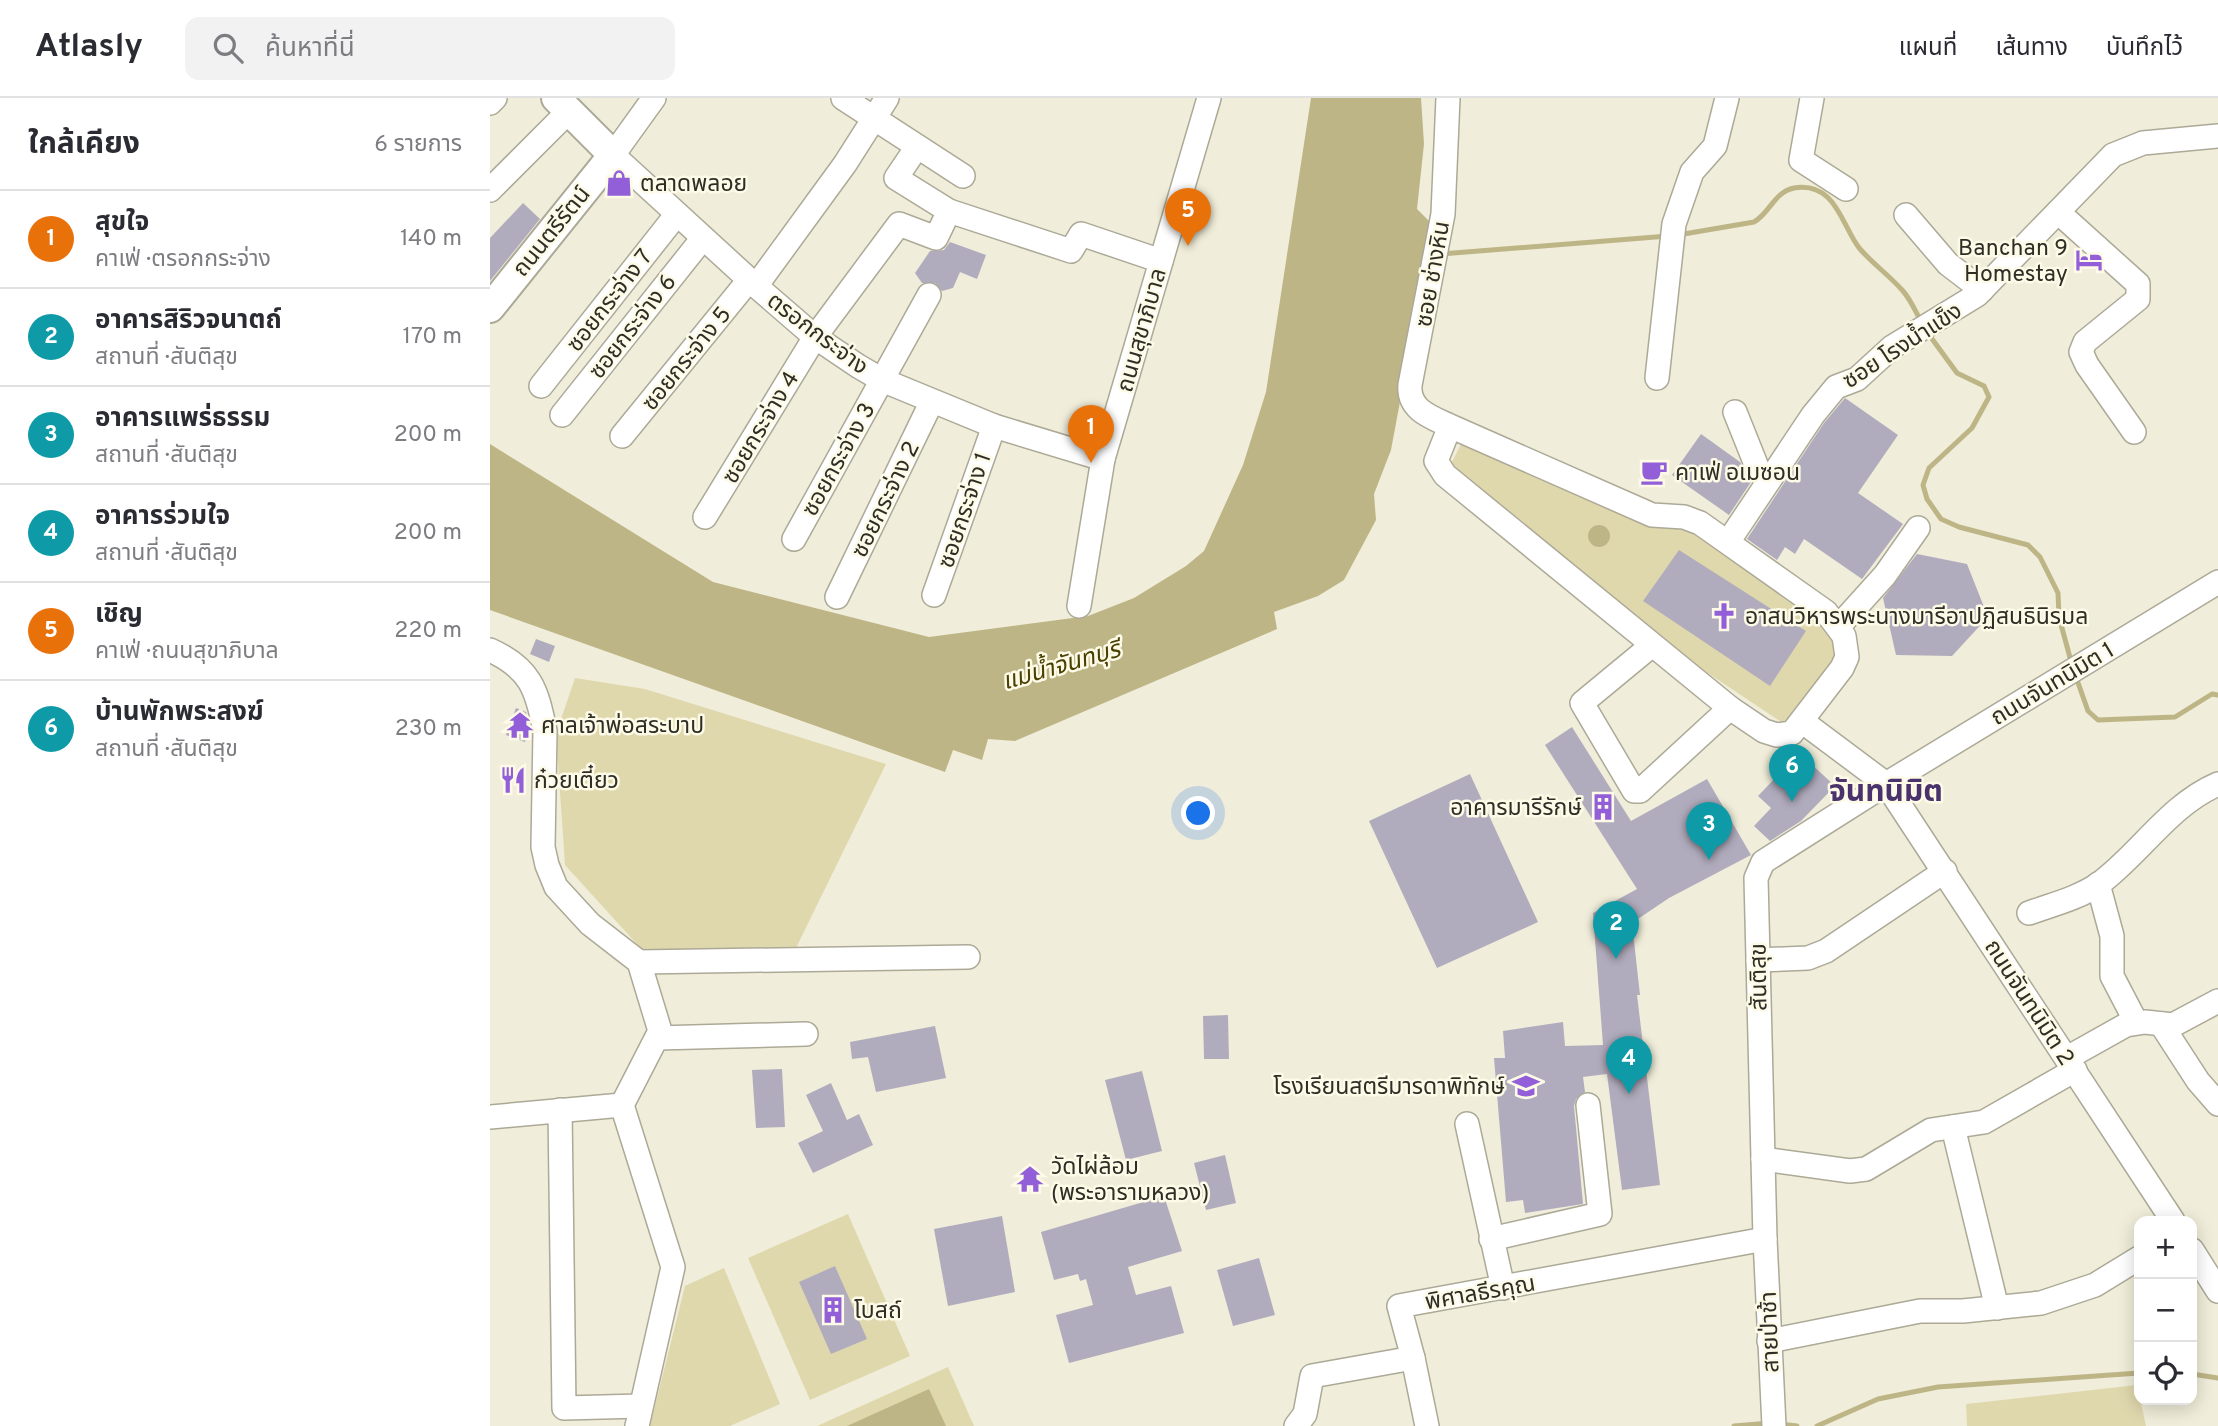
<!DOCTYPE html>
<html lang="th">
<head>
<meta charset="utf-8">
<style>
	body { margin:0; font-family:Overpass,"Noto Sans Thai",sans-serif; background:#f2f2f3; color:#2b2b33 }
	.controls { position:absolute; right:21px; bottom:21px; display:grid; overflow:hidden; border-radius:14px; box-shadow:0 4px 18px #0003 }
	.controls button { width:63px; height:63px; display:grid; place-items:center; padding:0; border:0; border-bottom:2px solid #e1e1e2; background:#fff; color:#2b2b33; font:35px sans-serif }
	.you { position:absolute; left:709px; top:716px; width:24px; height:24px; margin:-18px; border:5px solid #fff; border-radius:50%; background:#1a73e8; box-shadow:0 0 0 10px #1a73e833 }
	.badge { display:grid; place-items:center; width:46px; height:46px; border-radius:50%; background:#925fd8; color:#fff; font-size:23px; font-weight:700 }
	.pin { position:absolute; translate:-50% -58px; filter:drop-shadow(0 2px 4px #0008) }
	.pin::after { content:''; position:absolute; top:37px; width:24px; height:21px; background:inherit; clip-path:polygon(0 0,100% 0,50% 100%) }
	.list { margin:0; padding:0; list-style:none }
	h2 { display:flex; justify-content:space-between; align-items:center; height:91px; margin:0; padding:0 28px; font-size:30px }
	h2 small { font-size:23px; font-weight:400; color:#7c7c81 }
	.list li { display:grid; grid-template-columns:46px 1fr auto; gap:21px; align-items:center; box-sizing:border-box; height:98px; padding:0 28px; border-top:2px solid #e1e1e2 }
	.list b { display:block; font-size:26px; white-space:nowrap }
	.list p { margin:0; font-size:23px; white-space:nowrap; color:#7c7c81 }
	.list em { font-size:23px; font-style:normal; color:#7c7c81 }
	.icon { flex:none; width:38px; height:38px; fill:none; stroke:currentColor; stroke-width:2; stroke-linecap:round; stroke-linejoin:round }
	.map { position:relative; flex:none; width:1728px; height:1328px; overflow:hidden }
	header { display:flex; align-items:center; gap:42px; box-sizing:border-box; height:98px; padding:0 35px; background:#fff; border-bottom:2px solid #e1e1e2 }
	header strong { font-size:33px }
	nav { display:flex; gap:38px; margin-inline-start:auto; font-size:24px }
	.search { width:490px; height:63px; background:#f2f2f3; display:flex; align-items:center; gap:18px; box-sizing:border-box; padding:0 24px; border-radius:14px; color:#7c7c81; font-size:26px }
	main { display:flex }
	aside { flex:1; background:#fff }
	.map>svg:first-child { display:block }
	.green { fill:#e0d8ad }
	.water { fill:#beb586 }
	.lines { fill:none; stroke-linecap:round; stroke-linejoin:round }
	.stream { stroke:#beb586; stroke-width:5 }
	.building { fill:#b1acbd }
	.minor-casing { stroke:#aca997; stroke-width:26 }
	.major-casing { stroke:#aca997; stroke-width:32 }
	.minor { stroke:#fff; stroke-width:23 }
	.major { stroke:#fff; stroke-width:28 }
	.labels { text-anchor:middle; stroke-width:5; stroke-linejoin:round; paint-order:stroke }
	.poi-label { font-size:23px; fill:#2f2e26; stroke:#fdfae7; text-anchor:start }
	.street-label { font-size:23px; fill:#2f2e26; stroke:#fdfae7 }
	.water-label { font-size:24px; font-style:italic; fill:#4b4002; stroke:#fdfae7 }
	.district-label { font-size:30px; font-weight:bold; fill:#4a326d; stroke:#fdfae7 }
</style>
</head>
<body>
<header>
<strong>Atlasly</strong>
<div class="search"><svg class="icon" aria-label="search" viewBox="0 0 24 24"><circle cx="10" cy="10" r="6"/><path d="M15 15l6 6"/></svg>ค้นหาที่นี่</div>
<nav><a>แผนที่</a><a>เส้นทาง</a><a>บันทึกไว้</a></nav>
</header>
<main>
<aside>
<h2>ใกล้เคียง<small>6 รายการ</small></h2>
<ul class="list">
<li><span class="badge" style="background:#e8710a">1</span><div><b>สุขใจ</b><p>คาเฟ่ · ตรอกกระจ่าง</p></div><em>140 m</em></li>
<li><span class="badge" style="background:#0f9aa8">2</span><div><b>อาคารสิริวจนาตถ์</b><p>สถานที่ · สันติสุข</p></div><em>170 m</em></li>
<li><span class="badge" style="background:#0f9aa8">3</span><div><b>อาคารแพร่ธรรม</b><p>สถานที่ · สันติสุข</p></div><em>200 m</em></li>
<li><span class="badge" style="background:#0f9aa8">4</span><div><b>อาคารร่วมใจ</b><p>สถานที่ · สันติสุข</p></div><em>200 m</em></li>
<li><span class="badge" style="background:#e8710a">5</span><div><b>เชิญ</b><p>คาเฟ่ · ถนนสุขาภิบาล</p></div><em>220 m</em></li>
<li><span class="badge" style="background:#0f9aa8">6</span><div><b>บ้านพักพระสงฆ์</b><p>สถานที่ · สันติสุข</p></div><em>230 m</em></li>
</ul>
</aside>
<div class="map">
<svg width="1728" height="1328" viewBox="0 0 1728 1328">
	<rect width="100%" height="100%" fill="#f0edda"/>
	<!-- green -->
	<g class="green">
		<polygon points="974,340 1197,426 1336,522 1349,552 1297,628 1134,519 958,372"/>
		<polygon points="85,580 155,591 396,666 306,850 155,855 75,767 66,636"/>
		<polygon points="358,1116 420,1258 320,1302 258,1160"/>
		<polygon points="234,1170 290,1306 240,1328 160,1328 195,1188"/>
		<polygon points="458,1269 484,1328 327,1328"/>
		<polygon points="1647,1287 1656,1328 1477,1328 1476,1306"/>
	</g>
	<!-- water -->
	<g class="water">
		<polygon points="821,0 931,0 934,46 927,111 943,127 901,352 884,396 886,422 854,482 828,498 784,514 787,531 525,643 498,641 492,662 463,652 455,674 0,512 0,346 223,484 439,539 598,518 644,500 696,468 714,453 753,367 776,294"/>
		<circle cx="1109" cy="438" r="11"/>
		<polygon points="439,1291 456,1328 357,1328"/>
	</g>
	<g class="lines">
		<!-- stream -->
		<g class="stream">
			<path d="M1188 137 1264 124C1280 115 1284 94 1304 90 1347 83 1352 130 1370 151 1383 166 1400 178 1413 193 1421 202 1426 215 1432 225"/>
			<polyline points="951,156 1178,138"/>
			<polyline points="1437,234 1467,275 1494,288 1499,299 1482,330 1439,370 1433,387 1437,401 1451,421 1469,429 1538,447 1550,459 1568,495 1569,519 1582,567"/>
			<polyline points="1586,579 1598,613 1608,622 1685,619 1722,596 1728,597"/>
			<polyline points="1702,1276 1728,1280"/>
			<polyline points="1290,1326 1307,1328"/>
			<polyline points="1244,1328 1280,1325"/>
			<polyline points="1327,1328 1388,1301 1448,1289 1649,1275"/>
		</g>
	</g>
	<!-- building -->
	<g class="building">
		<polygon points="33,105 50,121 0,183 0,140"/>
		<polygon points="460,144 496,157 487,181 470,174 463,190 452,193 445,185 432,185 425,175 440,153 454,152"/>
		<polygon points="1355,300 1408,337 1368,395 1413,426 1372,481 1314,441 1305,456 1295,449 1287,462 1257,441 1334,325"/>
		<polygon points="1211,336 1250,364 1261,384 1239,417 1182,377"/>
		<polygon points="1189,452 1316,533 1280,588 1153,503"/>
		<polygon points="1427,456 1477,466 1498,519 1462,558 1406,557 1393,500"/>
		<polygon points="46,541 65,548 59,564 40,556"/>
		<polygon points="26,610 36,614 38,621 40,631 35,644 16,637"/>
		<polygon points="1082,629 1141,723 1217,681 1261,757 1179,800 1142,825 1150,897 1147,897 1170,1087 1132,1092 1117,976 1093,979 1095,994 1086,1001 1084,1008 1093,1106 1035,1115 1033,1102 1016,1104 1004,960 1015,960 1013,933 1073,924 1075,948 1113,947 1103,815 1147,791 1055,647"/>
		<polygon points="1319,664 1345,688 1311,723 1280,743 1264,728 1281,710 1268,698 1289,676 1299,685"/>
		<polygon points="980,676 1048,824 947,870 879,723"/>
		<polygon points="738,917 739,961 714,961 713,918"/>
		<polygon points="445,928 456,980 386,994 378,959 362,961 360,944"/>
		<polygon points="292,971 295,1029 266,1030 262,972"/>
		<polygon points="652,973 672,1053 636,1062 615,982"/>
		<polygon points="341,985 357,1022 369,1016 383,1047 323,1075 308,1045 333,1033 316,997"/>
		<polygon points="735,1057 746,1105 716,1112 704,1065"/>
		<polygon points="674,1098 692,1153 638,1169 646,1197 681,1188 694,1235 579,1265 566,1217 603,1207 596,1181 590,1183 588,1176 564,1182 551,1134"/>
		<polygon points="512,1118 525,1194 458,1208 444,1131"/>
		<polygon points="769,1160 785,1217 743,1228 727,1172"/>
		<polygon points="345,1168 377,1241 341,1256 309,1184"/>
	</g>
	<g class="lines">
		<defs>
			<g id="minor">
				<polyline points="164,0 123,57 266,188 325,239 368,268 392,282 504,328 613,361"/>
				<polyline points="353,0 473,78"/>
				<path d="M958 0 953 116 920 287C918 312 941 319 960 328L1162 417 1194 419 1210 425 1336 514 1354 538 1357 559 1352 570 1302 635 1287 637 1274 633 1240 610 955 377 946 363 960 328"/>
				<polyline points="1322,0 1311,62 1356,91"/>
				<polyline points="0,5 5,0"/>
				<polyline points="0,92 79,13"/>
				<polyline points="459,113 581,153 591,136 671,163"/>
				<polyline points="1568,114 1648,186 1648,201 1595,244 1591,254 1597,267 1644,334"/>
				<polyline points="1416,117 1458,166 1492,192"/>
				<polyline points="266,188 355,66 397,0"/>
				<polyline points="1167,280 1184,126 1202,74 1225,48 1237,0"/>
				<polyline points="51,288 187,116"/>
				<polyline points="1245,314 1267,369 1278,384"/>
				<polyline points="72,317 213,140"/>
				<polyline points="132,338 259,182"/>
				<polyline points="215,419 325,239 409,126 446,140 459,113 406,80 427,49"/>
				<polyline points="304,441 439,197"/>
				<polyline points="1238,444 1323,317 1346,289 1367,281 1402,249 1487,197 1623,57 1653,45 1728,38"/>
				<polyline points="444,497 504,328"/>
				<polyline points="347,499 442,303"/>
				<polyline points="589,508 613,361 719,0"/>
				<polyline points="1349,528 1395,477 1428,430"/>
				<polyline points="1161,548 1092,605 1144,693 1150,693 1240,610"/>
				<path d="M0 552C40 570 47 591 55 633L53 749 57 767 66 789 100 826 149 864 170 933 132 1007 183 1169 147 1328"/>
				<polyline points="1313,624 1396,686 1683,1123"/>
				<polyline points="1608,786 1622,838 1622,878 1646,924"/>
				<path d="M1539 815C1561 807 1589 800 1609 786 1651 755 1679 707 1728 686"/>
				<polyline points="1268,862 1318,860 1336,853 1455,773"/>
				<polyline points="149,864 478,859"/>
				<polyline points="1671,926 1708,983 1728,1006"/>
				<polyline points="167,940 316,936"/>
				<polyline points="1577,960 1636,927 1655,924 1683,927 1728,903"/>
				<polyline points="70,1012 74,1310 151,1308"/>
				<polyline points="0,1019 132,1007"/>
				<polyline points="977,1026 1013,1190"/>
				<polyline points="1463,1029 1507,1210"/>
				<polyline points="1273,1061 1360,1073 1376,1071 1441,1032 1494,1024 1585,972"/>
				<polyline points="1001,1141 1110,1116 1098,1007"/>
				<polyline points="1702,1152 1728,1193"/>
				<polyline points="1279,1243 1430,1213 1473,1213 1551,1205 1605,1187 1649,1160"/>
				<polyline points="923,1260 937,1328"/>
				<polyline points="806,1328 815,1316 822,1278 923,1260 909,1208 1275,1141"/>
				<polyline points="1284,1328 1275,1141 1266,780 1273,764 1396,686 1728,484"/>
			</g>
			<polyline id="major" points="0,210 123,57 66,0"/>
		</defs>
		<!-- minor casing -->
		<use href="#minor" class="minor-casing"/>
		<!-- major casing -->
		<use href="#major" class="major-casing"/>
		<!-- minor -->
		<use href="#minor" class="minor"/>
		<!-- major -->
		<use href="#major" class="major"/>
	</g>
	<!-- icons -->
	<defs>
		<symbol id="shop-bare" viewBox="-9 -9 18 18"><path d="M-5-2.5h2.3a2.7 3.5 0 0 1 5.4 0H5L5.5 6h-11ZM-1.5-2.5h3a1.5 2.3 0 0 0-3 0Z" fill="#925fd8" stroke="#fdfae7" stroke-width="2.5" paint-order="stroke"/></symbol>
		<symbol id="hotel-bare" viewBox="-9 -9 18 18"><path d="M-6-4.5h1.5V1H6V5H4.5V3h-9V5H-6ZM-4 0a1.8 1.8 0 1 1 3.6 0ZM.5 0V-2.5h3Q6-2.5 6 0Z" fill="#925fd8" stroke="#fdfae7" stroke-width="2.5" paint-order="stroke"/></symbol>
		<symbol id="cafe-bare" viewBox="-9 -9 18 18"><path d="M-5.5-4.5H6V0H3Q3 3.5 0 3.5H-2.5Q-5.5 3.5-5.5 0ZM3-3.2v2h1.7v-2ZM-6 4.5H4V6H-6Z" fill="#925fd8" stroke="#fdfae7" stroke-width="2.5" paint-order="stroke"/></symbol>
		<symbol id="church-bare" viewBox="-9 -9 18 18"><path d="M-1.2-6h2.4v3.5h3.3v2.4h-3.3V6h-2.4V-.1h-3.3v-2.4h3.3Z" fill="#925fd8" stroke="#fdfae7" stroke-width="2.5" paint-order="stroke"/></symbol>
		<symbol id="temple-bare" viewBox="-9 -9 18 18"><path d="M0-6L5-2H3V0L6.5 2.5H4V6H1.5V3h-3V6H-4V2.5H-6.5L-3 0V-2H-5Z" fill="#925fd8" stroke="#fdfae7" stroke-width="2.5" paint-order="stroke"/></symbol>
		<symbol id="restaurant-bare" viewBox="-9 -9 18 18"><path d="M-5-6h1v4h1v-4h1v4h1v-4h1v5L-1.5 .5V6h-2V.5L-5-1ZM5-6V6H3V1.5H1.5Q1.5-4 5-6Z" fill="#925fd8" stroke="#fdfae7" stroke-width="2.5" paint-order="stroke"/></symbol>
		<symbol id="building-bare" viewBox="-9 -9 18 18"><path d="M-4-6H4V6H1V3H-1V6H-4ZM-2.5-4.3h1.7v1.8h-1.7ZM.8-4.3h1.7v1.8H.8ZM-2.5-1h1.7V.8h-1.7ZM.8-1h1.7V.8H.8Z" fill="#925fd8" stroke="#fdfae7" stroke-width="2.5" paint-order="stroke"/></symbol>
		<symbol id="school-bare" viewBox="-9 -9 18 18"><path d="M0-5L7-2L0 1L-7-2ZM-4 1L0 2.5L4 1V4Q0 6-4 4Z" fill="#925fd8" stroke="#fdfae7" stroke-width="2.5" paint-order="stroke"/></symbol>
	</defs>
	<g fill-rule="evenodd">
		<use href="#shop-bare" x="110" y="66" width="38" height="38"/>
		<use href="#hotel-bare" x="1580" y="143" width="38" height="38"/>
		<use href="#cafe-bare" x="1145" y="355" width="38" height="38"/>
		<use href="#church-bare" x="1215" y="499" width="38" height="38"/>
		<use href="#temple-bare" x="11" y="608" width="38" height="38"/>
		<use href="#restaurant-bare" x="4" y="663" width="38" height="38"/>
		<use href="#building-bare" x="1094" y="690" width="38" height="38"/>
		<use href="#school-bare" x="1017" y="969" width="38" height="38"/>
		<use href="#temple-bare" x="521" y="1062" width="38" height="38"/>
		<use href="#building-bare" x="324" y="1193" width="38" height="38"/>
	</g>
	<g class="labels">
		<!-- poi labels -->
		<g class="poi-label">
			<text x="150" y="93">ตลาดพลอย</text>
			<text x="1578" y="157" text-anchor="end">Banchan 9<tspan x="1578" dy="26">Homestay</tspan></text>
			<text x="1185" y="382">คาเฟ่ อเมซอน</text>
			<text x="1255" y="526">อาสนวิหารพระนางมารีอาปฏิสนธินิรมล</text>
			<text x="51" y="635">ศาลเจ้าพ่อสระบาป</text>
			<text x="44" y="690">ก๋วยเตี๋ยว</text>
			<text x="1092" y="717" text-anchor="end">อาคารมารีรักษ์</text>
			<text x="1015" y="996" text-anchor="end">โรงเรียนสตรีมารดาพิทักษ์</text>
			<text x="561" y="1076">วัดไผ่ล้อม<tspan x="561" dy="26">(พระอารามหลวง)</tspan></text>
			<text x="364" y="1220">โบสถ์</text>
		</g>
		<!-- street labels -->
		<g class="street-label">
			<text transform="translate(61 133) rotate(-51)" y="8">ถนนตรีรัตน์</text>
			<text transform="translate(942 176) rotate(-80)" y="8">ซอย ช่างหิน</text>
			<text transform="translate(119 202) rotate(-52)" y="8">ซอยกระจ่าง 7</text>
			<text transform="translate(142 228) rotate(-52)" y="8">ซอยกระจ่าง 6</text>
			<text transform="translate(651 232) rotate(-74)" y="8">ถนนสุขาภิบาล</text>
			<text transform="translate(328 235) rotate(37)" y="8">ตรอกกระจ่าง</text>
			<text transform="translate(1412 247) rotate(-33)" y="8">ซอย โรงน้ำแข็ง</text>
			<text transform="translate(196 260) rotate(-51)" y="8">ซอยกระจ่าง 5</text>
			<text transform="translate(270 329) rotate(-59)" y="8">ซอยกระจ่าง 4</text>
			<text transform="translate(348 361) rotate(-61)" y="8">ซอยกระจ่าง 3</text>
			<text transform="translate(395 401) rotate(-64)" y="8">ซอยกระจ่าง 2</text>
			<text transform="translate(474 412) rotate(-71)" y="8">ซอยกระจ่าง 1</text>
			<text transform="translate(1562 585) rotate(-31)" y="8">ถนนจันทนิมิต 1</text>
			<text transform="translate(1268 879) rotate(-91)" y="8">สันติสุข</text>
			<text transform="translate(1540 904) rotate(57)" y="8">ถนนจันทนิมิต 2</text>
			<text transform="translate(990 1194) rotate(-10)" y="8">พิศาลธีรคุณ</text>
			<text transform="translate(1279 1234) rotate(-92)" y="8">สายป่าช้า</text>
		</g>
		<!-- water labels -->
		<g class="water-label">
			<text transform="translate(571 567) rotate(-16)" y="8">แม่น้ำจันทบุรี</text>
		</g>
		<!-- district labels -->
		<g class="district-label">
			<text x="1396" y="703">จันทนิมิต</text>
		</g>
	</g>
</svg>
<div class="controls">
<button>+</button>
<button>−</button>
<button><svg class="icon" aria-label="locate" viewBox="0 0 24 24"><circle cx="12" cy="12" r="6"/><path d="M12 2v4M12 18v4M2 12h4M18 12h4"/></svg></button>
</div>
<div class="you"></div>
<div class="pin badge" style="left:601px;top:365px;background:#e8710a">1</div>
<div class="pin badge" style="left:1126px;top:861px;background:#0f9aa8">2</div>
<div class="pin badge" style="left:1219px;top:762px;background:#0f9aa8">3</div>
<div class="pin badge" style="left:1139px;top:996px;background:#0f9aa8">4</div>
<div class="pin badge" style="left:698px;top:148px;background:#e8710a">5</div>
<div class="pin badge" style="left:1302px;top:704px;background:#0f9aa8">6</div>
</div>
</main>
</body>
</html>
